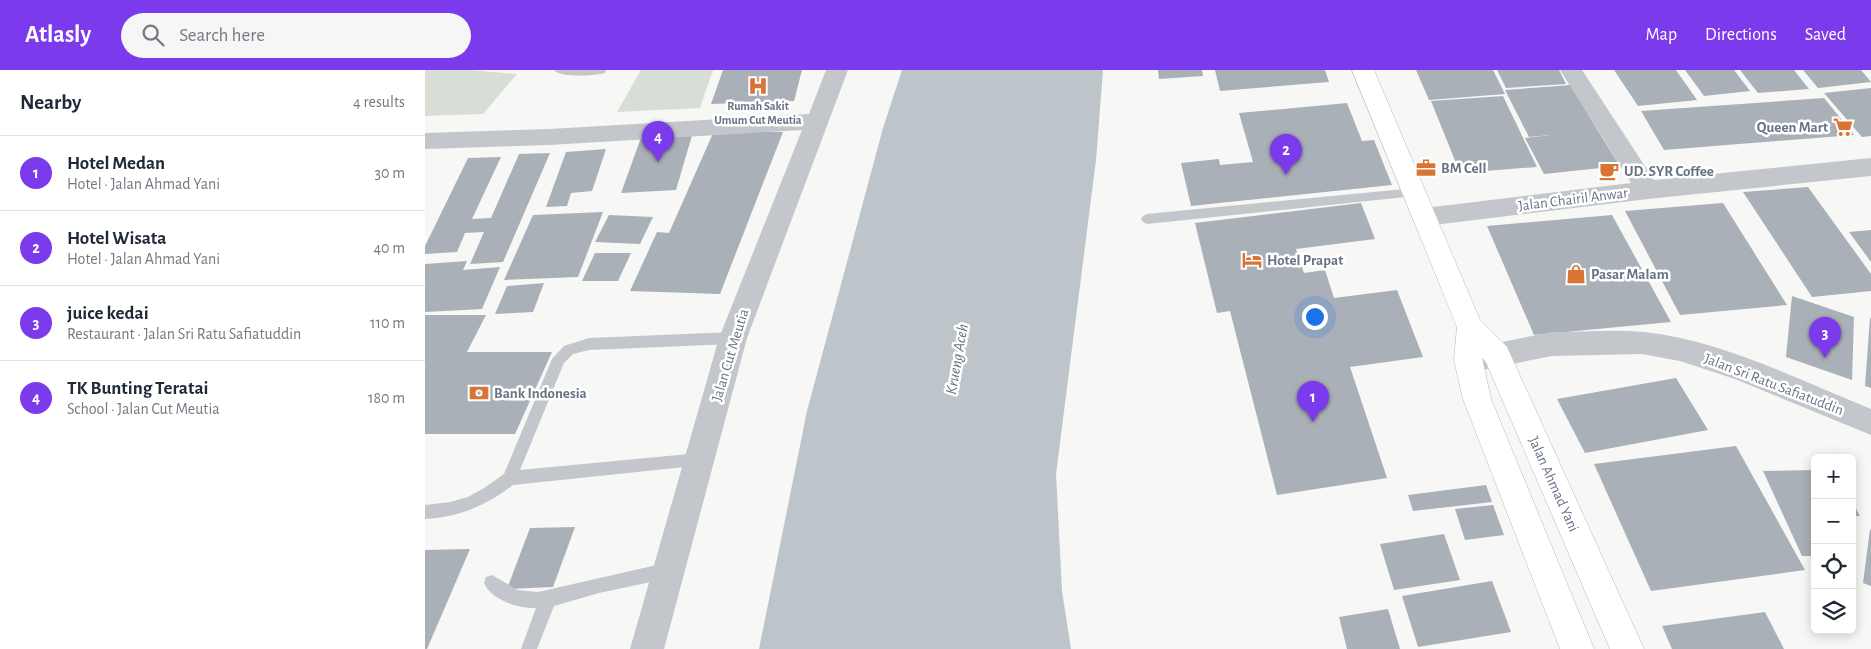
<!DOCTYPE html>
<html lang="en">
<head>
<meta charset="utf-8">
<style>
	body { margin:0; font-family:"Alegreya Sans",sans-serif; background:#f6f6f7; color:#1f2937 }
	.controls { position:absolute; right:15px; bottom:15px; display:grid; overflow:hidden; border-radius:8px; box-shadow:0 2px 12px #0003 }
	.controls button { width:45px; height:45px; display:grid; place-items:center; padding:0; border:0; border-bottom:1px solid #e0e1e3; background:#fff; color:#1f2937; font:25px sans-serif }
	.you { position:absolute; left:889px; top:246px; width:18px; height:18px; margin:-12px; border:4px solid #fff; border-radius:50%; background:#1a73e8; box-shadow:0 0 0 8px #1a73e833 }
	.badge { display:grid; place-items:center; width:32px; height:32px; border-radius:50%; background:#7c3aed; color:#fff; font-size:16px; font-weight:700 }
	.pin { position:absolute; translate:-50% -41px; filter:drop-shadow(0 1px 2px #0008) }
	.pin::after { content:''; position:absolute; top:26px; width:18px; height:15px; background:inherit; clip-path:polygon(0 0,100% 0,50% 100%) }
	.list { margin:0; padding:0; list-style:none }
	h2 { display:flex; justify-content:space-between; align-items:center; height:65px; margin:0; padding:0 20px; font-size:21px }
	h2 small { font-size:16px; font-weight:400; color:#747a83 }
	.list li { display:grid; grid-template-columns:32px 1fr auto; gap:15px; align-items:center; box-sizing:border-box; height:75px; padding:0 20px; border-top:1px solid #e0e1e3 }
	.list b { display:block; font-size:19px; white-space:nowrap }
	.list p { margin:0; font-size:16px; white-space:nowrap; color:#747a83 }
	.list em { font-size:16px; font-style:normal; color:#747a83 }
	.icon { flex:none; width:28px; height:28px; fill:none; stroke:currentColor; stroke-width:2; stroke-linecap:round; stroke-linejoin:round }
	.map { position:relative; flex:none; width:1446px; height:579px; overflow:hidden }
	header { display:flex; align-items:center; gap:30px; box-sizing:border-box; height:70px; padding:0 25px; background:#7c3aed; color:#fff }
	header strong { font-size:24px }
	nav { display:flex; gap:28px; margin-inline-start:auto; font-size:18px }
	.search { width:350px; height:45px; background:#f6f6f7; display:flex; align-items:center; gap:12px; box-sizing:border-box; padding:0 18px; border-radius:28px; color:#747a83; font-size:19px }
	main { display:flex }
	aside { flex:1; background:#fff }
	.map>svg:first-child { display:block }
	.green { fill:#d8ded6 }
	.water { fill:#bdc5cb }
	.building { fill:#aab0b7 }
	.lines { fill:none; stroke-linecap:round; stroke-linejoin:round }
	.secondary-casing { stroke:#b6b9be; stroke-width:1 }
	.lane { fill:#c3c6ca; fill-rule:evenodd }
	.street { fill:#c3c6ca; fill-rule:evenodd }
	.secondary { fill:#fff; fill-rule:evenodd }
	.labels { text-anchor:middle; stroke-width:5; stroke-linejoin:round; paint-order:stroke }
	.far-poi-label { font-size:12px; font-weight:bold; fill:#687384; stroke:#fff }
	.poi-label { font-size:15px; font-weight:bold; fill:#687384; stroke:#fff; text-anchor:start }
	.street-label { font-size:15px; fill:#687384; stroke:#fff }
	.water-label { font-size:16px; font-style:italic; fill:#64747f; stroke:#fff }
</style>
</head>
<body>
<header>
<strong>Atlasly</strong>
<div class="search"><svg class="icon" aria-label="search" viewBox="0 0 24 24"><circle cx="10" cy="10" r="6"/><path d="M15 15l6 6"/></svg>Search here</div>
<nav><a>Map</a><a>Directions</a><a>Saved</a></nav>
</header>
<main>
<aside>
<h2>Nearby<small>4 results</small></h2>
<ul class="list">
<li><span class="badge">1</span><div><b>Hotel Medan</b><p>Hotel · Jalan Ahmad Yani</p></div><em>30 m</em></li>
<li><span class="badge">2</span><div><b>Hotel Wisata</b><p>Hotel · Jalan Ahmad Yani</p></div><em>40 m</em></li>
<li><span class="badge">3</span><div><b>juice kedai</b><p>Restaurant · Jalan Sri Ratu Safiatuddin</p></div><em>110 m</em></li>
<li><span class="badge">4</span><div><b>TK Bunting Teratai</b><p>School · Jalan Cut Meutia</p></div><em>180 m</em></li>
</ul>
</aside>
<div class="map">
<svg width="1446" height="579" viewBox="0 0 1446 579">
	<rect width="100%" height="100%" fill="#f7f7f5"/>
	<!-- green -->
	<g class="green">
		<polygon points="0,0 46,0 92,4 58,44 0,46"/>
		<polygon points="216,0 288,0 275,38 192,42"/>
	</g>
	<!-- water -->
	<polygon class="water" points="477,0 678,0 671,90 631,404 637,521 646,579 334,579 382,341 458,58"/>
	<!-- building -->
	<g class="building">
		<polygon points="298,0 377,0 369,31 286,34"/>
		<polygon points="733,0 777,0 778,6 734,9"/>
		<polygon points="790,0 900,0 904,12 795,21"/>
		<polygon points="991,0 1068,0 1080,24 1004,30"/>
		<polygon points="1072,0 1134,0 1141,14 1081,18"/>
		<polygon points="1189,0 1251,0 1272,30 1213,36"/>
		<polygon points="1260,0 1309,0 1325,21 1279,26"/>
		<polygon points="1315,0 1369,0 1384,19 1333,23"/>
		<polygon points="1378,0 1436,0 1446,12 1393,18"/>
		<polygon points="1146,15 1173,61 1195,96 1119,104 1100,68 1126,65 1104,67 1080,20"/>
		<polygon points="1446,18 1446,66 1437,67 1399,23"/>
		<polygon points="1078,26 1112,97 1035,103 1006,31"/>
		<polygon points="1399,28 1429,65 1239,80 1216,41"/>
		<polygon points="922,33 937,71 949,70 967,115 766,136 756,93 794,89 795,95 828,92 814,43"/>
		<polygon points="289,61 358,62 295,224 205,221 232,162 244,163"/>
		<polygon points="268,62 251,120 196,123 217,65"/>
		<polygon points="181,79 167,121 146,123 142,136 121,137 141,82"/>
		<polygon points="125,83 78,192 45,194 59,162 40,163 32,182 0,184 0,176 43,88 76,87 47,149 66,148 94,84"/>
		<polygon points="1383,117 1446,204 1446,221 1387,227 1318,122"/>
		<polygon points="936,133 950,169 871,179 879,203 900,200 909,228 972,220 998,287 925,297 962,408 852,425 805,241 792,243 770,153"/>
		<polygon points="1298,133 1362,235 1255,245 1200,141"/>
		<polygon points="178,142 153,207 79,210 108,145"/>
		<polygon points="184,145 228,147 215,174 170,172"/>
		<polygon points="1187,145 1246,252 1109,265 1062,156"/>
		<polygon points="1446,160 1446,192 1424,162"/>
		<polygon points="170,183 206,183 193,211 157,211"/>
		<polygon points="42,191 38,200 75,197 57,239 0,242 0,194"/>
		<polygon points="119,213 108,242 70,244 82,216"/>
		<polygon points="1367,226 1429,247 1427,310 1361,287"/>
		<polygon points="0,245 61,245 42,282 127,282 90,364 0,364"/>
		<polygon points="1445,248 1446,248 1446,318 1440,316"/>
		<polygon points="1251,308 1283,360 1160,383 1132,329"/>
		<polygon points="1311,376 1380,500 1226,521 1169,394"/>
		<polygon points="1390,400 1390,486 1377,486 1338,401"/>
		<polygon points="1061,415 1067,432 988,441 983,425"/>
		<polygon points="1427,431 1435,446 1427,446"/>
		<polygon points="1068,435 1079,465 1040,470 1030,439"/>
		<polygon points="150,457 128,517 82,519 105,458"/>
		<polygon points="1445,459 1446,460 1446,516 1438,513"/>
		<polygon points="1019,464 1035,510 969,520 955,474"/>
		<polygon points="45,479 2,579 0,579 0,480"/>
		<polygon points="1067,511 1086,562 993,577 977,526"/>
		<polygon points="963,539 975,579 922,579 914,547"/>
		<polygon points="1340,542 1359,579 1247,579 1237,556"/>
	</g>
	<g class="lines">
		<defs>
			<polygon id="secondary" points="927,0 949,0 1055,250 1082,277 1219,579 1185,579 1061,292 1057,288 1066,329 1169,579 1135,579 1038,329 1029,290 1032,257"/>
		</defs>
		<!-- secondary casing -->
		<use href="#secondary" class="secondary-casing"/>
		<!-- lane -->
		<g class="lane">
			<path d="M129 0H181L180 3C169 6 136 8 129 0Z"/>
			<polygon points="990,118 996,122 990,126 722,154 718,152 716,149 718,146 722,144"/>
			<path d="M308 262 313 264 315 268 313 272 308 274 164 280 148 284 139 293 95 400 274 383 279 385 281 390 279 395 88 415C61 436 34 447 0 449V435L25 432 43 427 59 418 79 404 127 289 139 276 164 268Z"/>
			<path d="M245 492 251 494 253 500 251 506 245 508 174 523 129 536 112 579H96L111 538C94 539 66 530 59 513L61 507 67 505 93 520 113 522Z"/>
		</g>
		<!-- street -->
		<g class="street">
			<polygon points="401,0 423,0 322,268 239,579 205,579 294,268 377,60 124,75 0,79 0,63 124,59 384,44"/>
			<polygon points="1135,0 1157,0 1229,110 1446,88 1446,106 1223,129 1000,156 991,154 988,147 991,140 1000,138 1206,113"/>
			<path d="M1127 262C1157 262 1189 259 1219 262 1296 270 1374 310 1446 339V365L1310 309 1255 291 1217 284 1127 286 1047 302 1037 298 1033 290 1037 282 1047 278Z"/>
		</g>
		<!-- secondary -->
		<use href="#secondary" class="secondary"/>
	</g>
	<!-- icons -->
	<defs>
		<symbol id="hospital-bare" viewBox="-9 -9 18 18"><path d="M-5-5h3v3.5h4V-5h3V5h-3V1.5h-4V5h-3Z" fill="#d97433" stroke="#fff" stroke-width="2.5" paint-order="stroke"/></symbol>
		<symbol id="supermarket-bare" viewBox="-9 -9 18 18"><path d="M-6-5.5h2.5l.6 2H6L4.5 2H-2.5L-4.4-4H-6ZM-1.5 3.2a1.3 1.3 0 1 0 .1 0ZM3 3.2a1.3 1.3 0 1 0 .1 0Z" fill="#d97433" stroke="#fff" stroke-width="2.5" paint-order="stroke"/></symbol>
		<symbol id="office-bare" viewBox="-9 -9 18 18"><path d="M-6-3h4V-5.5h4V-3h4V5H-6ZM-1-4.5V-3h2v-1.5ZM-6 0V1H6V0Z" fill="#d97433" stroke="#fff" stroke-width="2.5" paint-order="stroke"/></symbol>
		<symbol id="cafe-bare" viewBox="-9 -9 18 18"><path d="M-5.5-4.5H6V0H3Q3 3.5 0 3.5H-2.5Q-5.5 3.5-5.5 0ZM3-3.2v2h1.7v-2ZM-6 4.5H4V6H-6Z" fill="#d97433" stroke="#fff" stroke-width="2.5" paint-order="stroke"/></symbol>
		<symbol id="hotel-bare" viewBox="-9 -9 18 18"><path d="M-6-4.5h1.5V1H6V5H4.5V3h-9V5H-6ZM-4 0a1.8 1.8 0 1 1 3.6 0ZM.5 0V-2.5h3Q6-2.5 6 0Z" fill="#d97433" stroke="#fff" stroke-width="2.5" paint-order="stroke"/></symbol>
		<symbol id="shop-bare" viewBox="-9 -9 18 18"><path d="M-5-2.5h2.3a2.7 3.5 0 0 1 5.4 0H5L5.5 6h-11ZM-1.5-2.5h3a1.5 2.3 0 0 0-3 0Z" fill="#d97433" stroke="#fff" stroke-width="2.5" paint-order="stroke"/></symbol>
		<symbol id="bank-bare" viewBox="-9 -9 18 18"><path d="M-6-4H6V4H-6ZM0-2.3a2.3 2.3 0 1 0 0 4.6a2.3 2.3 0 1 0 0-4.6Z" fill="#d97433" stroke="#fff" stroke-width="2.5" paint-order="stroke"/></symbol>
	</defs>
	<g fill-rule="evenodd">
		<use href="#hospital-bare" x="319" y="2" width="28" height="28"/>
		<use href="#supermarket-bare" x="1404" y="43" width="28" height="28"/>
		<use href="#office-bare" x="987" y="84" width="28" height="28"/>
		<use href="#cafe-bare" x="1170" y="87" width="28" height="28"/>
		<use href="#hotel-bare" x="813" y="176" width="28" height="28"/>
		<use href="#shop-bare" x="1137" y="190" width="28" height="28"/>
		<use href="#bank-bare" x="40" y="309" width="28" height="28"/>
	</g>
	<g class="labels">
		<!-- far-poi labels -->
		<g class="far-poi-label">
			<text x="333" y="40">Rumah Sakit<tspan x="333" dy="14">Umum Cut Meutia</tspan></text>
		</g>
		<!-- poi labels -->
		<g class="poi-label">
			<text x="1403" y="62" text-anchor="end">Queen Mart</text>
			<text x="1016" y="103">BM Cell</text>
			<text x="1199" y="106">UD. SYR Coffee</text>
			<text x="842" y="195">Hotel Prapat</text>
			<text x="1166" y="209">Pasar Malam</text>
			<text x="69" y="328">Bank Indonesia</text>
		</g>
		<!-- street labels -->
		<g class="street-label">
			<text transform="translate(1148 129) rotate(-7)" y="5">Jalan Chairil Anwar</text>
			<text transform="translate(305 285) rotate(-73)" y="5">Jalan Cut Meutia</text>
			<text transform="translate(1349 314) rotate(21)" y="5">Jalan Sri Ratu Safiatuddin</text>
			<text transform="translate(1129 414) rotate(66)" y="5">Jalan Ahmad Yani</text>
		</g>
		<!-- water labels -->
		<g class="water-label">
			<text transform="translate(531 289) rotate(-80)" y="6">Krueng Aceh</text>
		</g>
	</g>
</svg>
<div class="controls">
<button>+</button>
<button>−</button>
<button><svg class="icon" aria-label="locate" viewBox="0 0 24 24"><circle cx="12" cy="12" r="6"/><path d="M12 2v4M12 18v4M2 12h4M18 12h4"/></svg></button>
<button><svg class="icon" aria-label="layers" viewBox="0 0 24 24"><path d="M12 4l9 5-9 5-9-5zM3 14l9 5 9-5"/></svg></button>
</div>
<div class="you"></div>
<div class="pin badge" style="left:888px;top:352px">1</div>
<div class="pin badge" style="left:861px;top:105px">2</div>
<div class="pin badge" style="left:1400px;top:288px">3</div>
<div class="pin badge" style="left:233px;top:92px">4</div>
</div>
</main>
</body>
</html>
